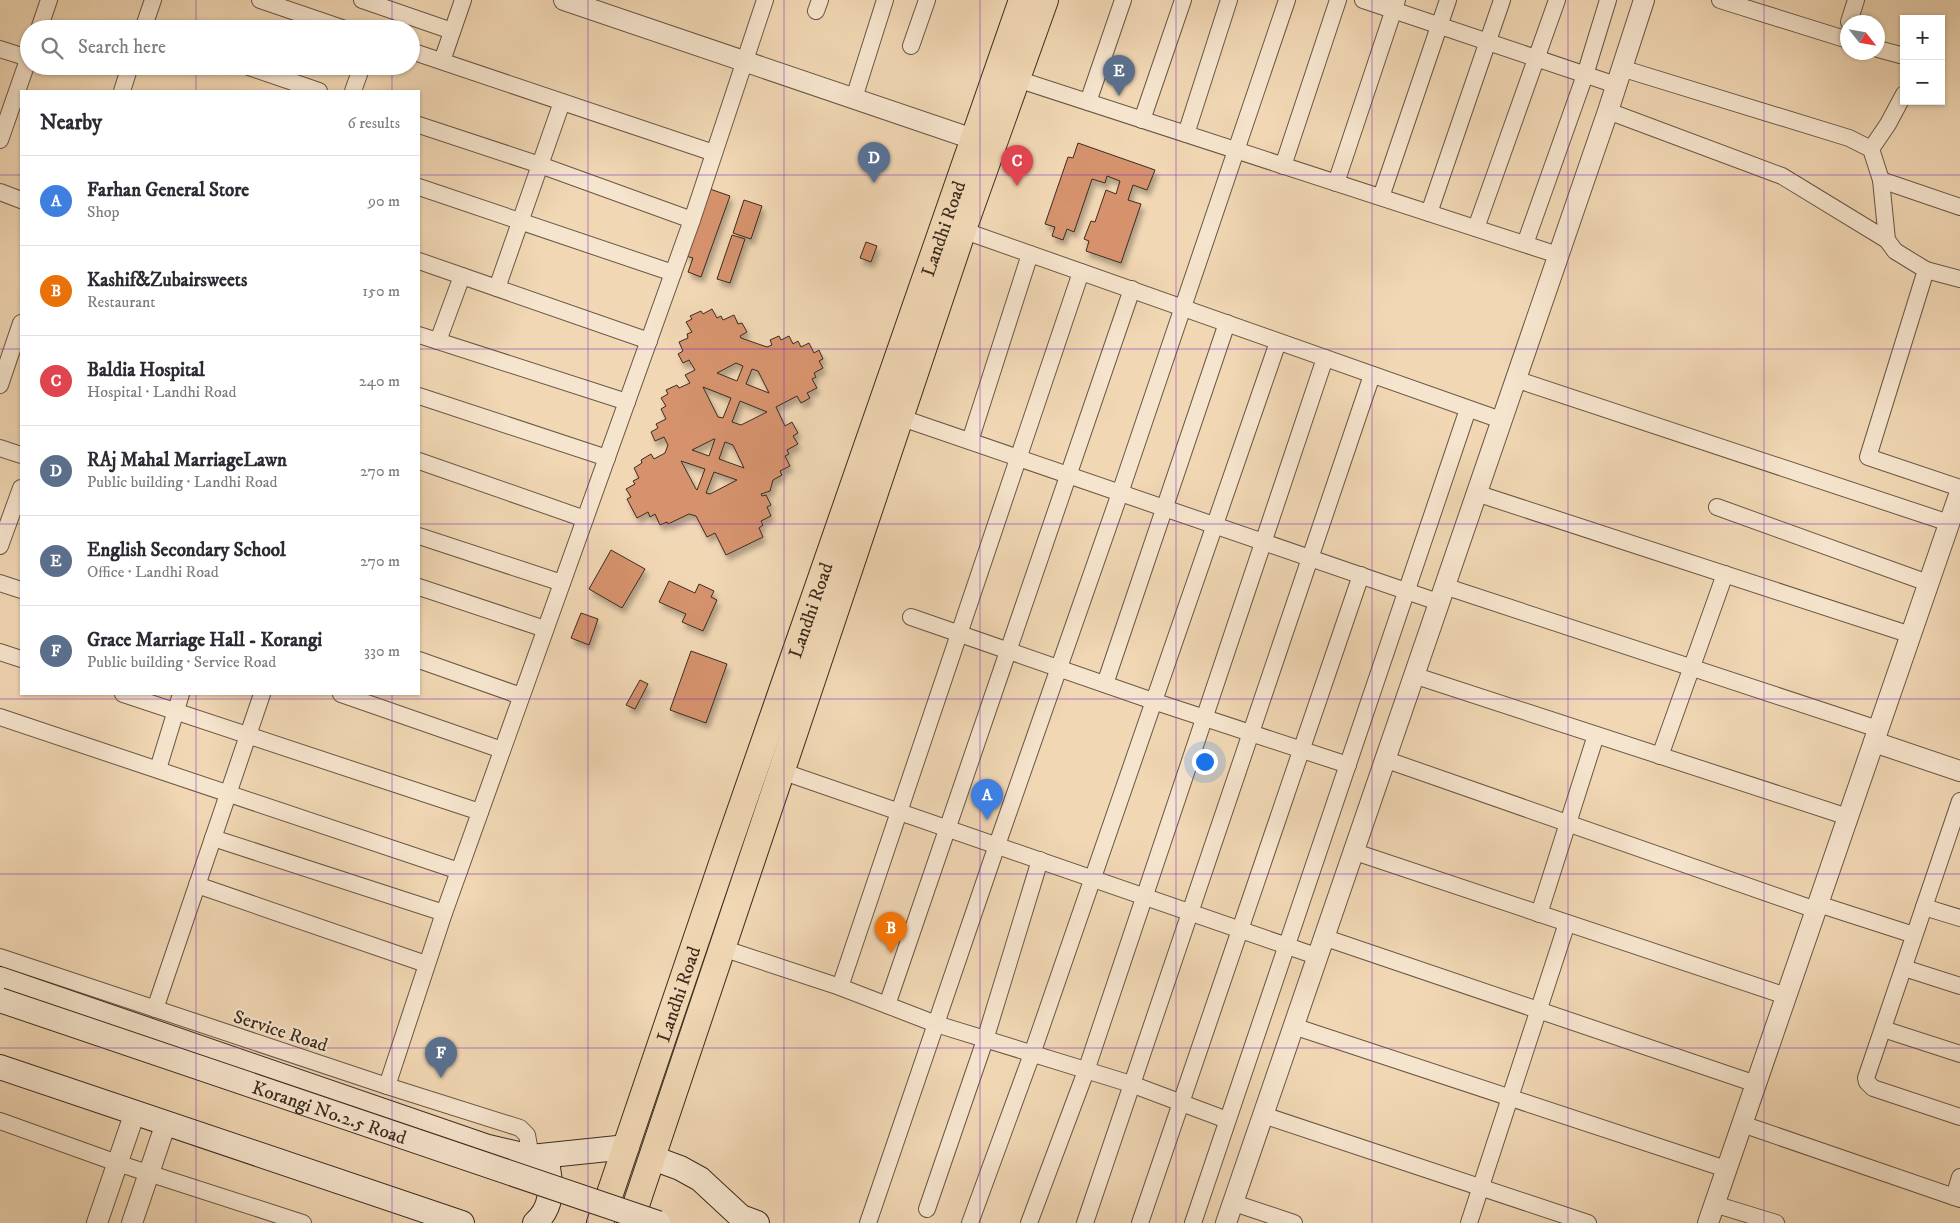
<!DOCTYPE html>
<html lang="en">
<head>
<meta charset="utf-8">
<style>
	body { margin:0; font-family:"IM FELL DW Pica",serif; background:#f2f2f3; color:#2b2b33 }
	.controls { position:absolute; right:15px; top:15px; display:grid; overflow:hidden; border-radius:0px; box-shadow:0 1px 4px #0004 }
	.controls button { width:45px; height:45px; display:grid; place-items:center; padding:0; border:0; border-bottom:1px solid #e1e1e2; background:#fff; color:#2b2b33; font:25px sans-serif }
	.compass { position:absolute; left:1840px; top:15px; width:45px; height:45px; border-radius:50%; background:#fff; box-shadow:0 1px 4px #0004; rotate:121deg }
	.you { position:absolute; left:1204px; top:761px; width:18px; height:18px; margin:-12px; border:4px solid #fff; border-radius:50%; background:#1a73e8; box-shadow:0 0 0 8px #1a73e833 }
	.badge { display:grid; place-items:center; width:32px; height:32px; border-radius:50%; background:#db2777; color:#fff; font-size:16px; font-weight:700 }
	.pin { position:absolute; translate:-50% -41px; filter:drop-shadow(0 1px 2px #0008) }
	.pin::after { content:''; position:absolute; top:26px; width:18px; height:15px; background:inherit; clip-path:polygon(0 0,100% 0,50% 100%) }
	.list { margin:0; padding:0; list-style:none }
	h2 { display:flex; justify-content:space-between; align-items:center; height:65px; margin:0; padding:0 20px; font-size:21px }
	h2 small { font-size:16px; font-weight:400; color:#7c7c81 }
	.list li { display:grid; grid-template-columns:32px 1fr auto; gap:15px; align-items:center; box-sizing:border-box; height:90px; padding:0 20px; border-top:1px solid #e1e1e2 }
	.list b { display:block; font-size:19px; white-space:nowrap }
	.list p { margin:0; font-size:16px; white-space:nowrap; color:#7c7c81 }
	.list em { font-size:16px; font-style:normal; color:#7c7c81 }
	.icon { flex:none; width:28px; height:28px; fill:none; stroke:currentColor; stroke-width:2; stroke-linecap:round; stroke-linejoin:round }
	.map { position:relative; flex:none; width:1960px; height:1223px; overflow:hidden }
	.search { position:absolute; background:#fff; box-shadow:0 1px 4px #0004; left:20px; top:20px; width:400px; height:55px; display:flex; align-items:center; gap:12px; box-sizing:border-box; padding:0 18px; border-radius:28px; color:#7c7c81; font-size:19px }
	.panel { position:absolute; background:#fff; box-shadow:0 1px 4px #0004; left:20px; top:90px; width:400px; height:605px; border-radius:0px }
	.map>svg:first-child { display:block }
	.building { fill:#d5926d; stroke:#3c2c1f; fill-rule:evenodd; filter:url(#shadow) }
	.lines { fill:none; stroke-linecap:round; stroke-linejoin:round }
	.minor-casing { stroke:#695744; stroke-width:18 }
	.tertiary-casing { stroke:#695744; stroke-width:22 }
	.secondary-casing { stroke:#3c2c1f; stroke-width:26 }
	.primary-casing { stroke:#3c2c1f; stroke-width:28 }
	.minor { stroke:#f6e5ce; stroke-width:16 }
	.tertiary { stroke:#f6e5ce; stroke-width:20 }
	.secondary { stroke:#f6e5ce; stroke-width:24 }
	.primary { stroke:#f1d7b4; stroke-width:26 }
	.secondary-bridge-casing { stroke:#3c2c1f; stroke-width:26; stroke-linecap:butt }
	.secondary-bridge { stroke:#f6e5ce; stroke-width:24 }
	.grid { fill:none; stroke:#7b2cbf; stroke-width:1; stroke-opacity:0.55 }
	.labels { text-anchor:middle; stroke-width:4; stroke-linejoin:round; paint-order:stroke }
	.street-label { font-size:19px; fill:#3c2c1f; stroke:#f6e5ce }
</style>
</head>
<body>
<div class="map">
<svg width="1960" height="1223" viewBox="0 0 1960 1223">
	<defs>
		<filter id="shadow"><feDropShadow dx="3" dy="5.5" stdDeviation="2.5" flood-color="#0004"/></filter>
	</defs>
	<rect width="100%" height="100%" fill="#f1d7b4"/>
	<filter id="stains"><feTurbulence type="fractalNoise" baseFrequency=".004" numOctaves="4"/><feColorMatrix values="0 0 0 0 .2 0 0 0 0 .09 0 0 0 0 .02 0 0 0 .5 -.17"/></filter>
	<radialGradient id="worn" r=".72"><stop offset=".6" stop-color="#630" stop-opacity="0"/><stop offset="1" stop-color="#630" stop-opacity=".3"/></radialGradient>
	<!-- building -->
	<g class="building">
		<polygon points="1078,143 1155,170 1147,190 1133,185 1128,200 1141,204 1121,263 1086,251 1089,241 1084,239 1091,221 1095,222 1106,190 1116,194 1120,181 1107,176 1105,183 1092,179 1074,232 1067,229 1063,240 1052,236 1055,227 1045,224 1068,157 1073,158"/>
		<polygon points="710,189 730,196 701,277 688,272 693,258 686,256"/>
		<polygon points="744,200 762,206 751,239 733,233"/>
		<polygon points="732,235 745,239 730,283 717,279"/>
		<polygon points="866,242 877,246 871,262 860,258"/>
		<path d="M712 309 717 318 721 316 723 320 734 315 738 324 742 323 747 332 740 336 741 338 767 347 772 345 770 340 779 336 781 340 789 336 793 344 798 341 801 347 809 343 814 353 819 350 823 359 819 361 823 368 814 373 816 377 812 379 817 388 807 393 810 398 801 403 797 396 776 407 785 426 792 422 798 433 793 436 798 444 787 450 789 454 785 456 790 466 780 471 782 475 773 480 770 491 761 494 762 496 766 495 771 505 767 507 771 516 761 521 763 525 759 528 763 537 726 555 715 533 707 537 696 516 689 514 668 524 667 522 660 525 655 514 650 517 648 512 637 518 627 499 631 497 626 489 635 484 633 481 639 478 634 468 642 463 641 460 651 454 654 459 665 453 668 445 664 437 655 441 651 432 658 428 656 424 666 419 661 409 666 406 661 398 668 394 666 390 677 385 679 388 690 383 685 375 695 370 689 360 683 363 678 354 683 351 679 342 688 338 687 334 692 332 686 322 692 319 690 316 701 311 703 314ZM736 363 743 366 737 381 717 373ZM752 369 758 371 769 393 746 384ZM703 387 731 398 723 418 718 417ZM740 401 767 412 741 425 732 422ZM714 439H715L709 456 692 450ZM725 442 733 445 744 468 719 459ZM681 461 705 469 697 490 696 489ZM714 472 737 480 710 494 706 493Z"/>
		<polygon points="611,550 645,569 622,608 589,589"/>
		<polygon points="669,581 695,593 699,584 714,591 711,597 717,600 703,631 682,622 686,614 659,602"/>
		<polygon points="581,613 598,619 589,645 571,638"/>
		<polygon points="691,651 727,664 706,723 670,710"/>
		<polygon points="640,680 648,684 635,709 626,705"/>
	</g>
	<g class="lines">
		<defs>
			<g id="minor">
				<polyline points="260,0 345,29"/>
				<polyline points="362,0 452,31"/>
				<polyline points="1363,0 1616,85"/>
				<polyline points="1720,0 1848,40"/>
				<polyline points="816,11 820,0"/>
				<polyline points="1849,22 1856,0"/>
				<polyline points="39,29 49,0"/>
				<polyline points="143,29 153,0"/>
				<polyline points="911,46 927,0"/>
				<polyline points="0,49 28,58"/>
				<polyline points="1878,49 1904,56"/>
				<polyline points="411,51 714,153"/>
				<polyline points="442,61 463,0"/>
				<polyline points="246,66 319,91"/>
				<polyline points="1621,68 1849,138 1871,149 1881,180 1887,240 1895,251 1926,270 1868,457 1960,488"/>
				<polyline points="1017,79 1558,255"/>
				<polyline points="122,91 130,66"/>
				<polyline points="353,91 362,66"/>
				<polyline points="854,98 885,0"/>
				<polyline points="1088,102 1123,0"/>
				<polyline points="1608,111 1782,176 1887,240"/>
				<polyline points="1142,120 1183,0"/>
				<polyline points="419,125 540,165 692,220"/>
				<polyline points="1186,134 1229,0"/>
				<polyline points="0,140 29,57"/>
				<polyline points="1871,149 1888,124 1904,94"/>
				<polyline points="1283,166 1338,0"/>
				<polyline points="1881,180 1960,207"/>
				<polyline points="1336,183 1397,0"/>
				<polyline points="419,187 673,273"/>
				<polyline points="0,192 21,200"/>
				<polyline points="1381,197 1448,0"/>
				<polyline points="1429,213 1502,0"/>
				<polyline points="1476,228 1557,0"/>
				<polyline points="962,230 1501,420"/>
				<polyline points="1525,244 1585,75 1608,0"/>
				<polyline points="419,261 649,341"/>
				<polyline points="1926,270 1960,279"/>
				<polyline points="497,288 562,102"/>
				<polyline points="419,335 627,402"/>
				<polyline points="438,341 462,276"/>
				<polyline points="1515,379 1949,523"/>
				<polyline points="0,385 21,323"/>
				<polyline points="419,396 607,458"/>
				<polyline points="899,417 1438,602"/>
				<polyline points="970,441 1030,254"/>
				<polyline points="0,448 21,455"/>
				<polyline points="419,461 585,519"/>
				<polyline points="1476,493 1911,635"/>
				<polyline points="1717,507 1928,583"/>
				<polyline points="419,536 562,583"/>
				<polyline points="0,546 21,488"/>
				<polyline points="0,583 21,590"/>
				<polyline points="1444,586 1878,729"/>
				<polyline points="419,587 545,629"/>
				<polyline points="911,617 1153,701 1348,765"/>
				<polyline points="0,652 21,659"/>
				<polyline points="419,660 521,696"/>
				<polyline points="1413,675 1848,817"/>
				<polyline points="1105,684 1227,323"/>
				<polyline points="123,694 480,812"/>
				<polyline points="341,694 502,750"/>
				<polyline points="0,717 459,871"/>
				<polyline points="1660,756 1725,574"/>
				<polyline points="1384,759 1816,910"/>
				<polyline points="158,769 181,694"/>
				<polyline points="781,771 1316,956"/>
				<polyline points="1960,801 1866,1078 1867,1082 1873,1088 1960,1117"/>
				<polyline points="213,838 444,913"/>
				<polyline points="1352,851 1786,996"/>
				<polyline points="197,885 426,964"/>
				<polyline points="1818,904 1914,935"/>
				<polyline points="1924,907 1960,918"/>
				<polyline points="1539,914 1596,735"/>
				<polyline points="1323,937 1756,1084"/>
				<polyline points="722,948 840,987 1081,272"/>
				<polyline points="0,957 387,1086 520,1128 527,1135 531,1157"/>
				<polyline points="1904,968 1960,986"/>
				<polyline points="840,987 936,1024 1131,1084 1227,1120"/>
				<polyline points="887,1005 1132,289"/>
				<polyline points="155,1009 262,694"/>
				<polyline points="1293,1026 1726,1169"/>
				<polyline points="1883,1029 1960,1054"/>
				<polyline points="387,1086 444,913 692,220 765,0"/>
				<polyline points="1263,1115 1588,1223"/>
				<polyline points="0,1121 117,1163 303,1223"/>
				<polyline points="1742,1124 1960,1199"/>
				<polyline points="1954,1197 1960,1177"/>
				<polyline points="1234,1203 1294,1223"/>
				<polyline points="1714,1204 1776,1223"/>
				<polyline points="927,1209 985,1040 1040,860"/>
				<polyline points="868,1223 997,845 1120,493 1287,0"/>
				<polyline points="970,1223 1032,1054 1278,342"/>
				<polyline points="1029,1223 1086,1071 1325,358"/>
				<polyline points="1085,1223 1372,375"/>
				<polyline points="1140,1223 1361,575"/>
				<polyline points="1193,1223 1468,409"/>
				<polyline points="1469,1223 1567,923"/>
			</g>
			<g id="tertiary">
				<polyline points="564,0 973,139"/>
				<polyline points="1874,742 1960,771"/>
				<polyline points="97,1223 135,1112"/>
				<polyline points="132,1223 166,1123"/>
				<polyline points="1226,1223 1608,111 1644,0"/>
				<polyline points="1708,1223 1960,492"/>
			</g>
			<g id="secondary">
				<polyline points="0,979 488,1147 531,1157 627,1147"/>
				<polyline points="0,1067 462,1223"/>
				<polyline points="653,1158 680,1168 700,1179 741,1217 757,1223"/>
				<path d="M535 1223C552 1208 552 1189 548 1168"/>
			</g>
			<g id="primary">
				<path id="s1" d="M600 1223 727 849 1022 0"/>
				<polyline points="630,1223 966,221 1045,0"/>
			</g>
		</defs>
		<!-- minor casing -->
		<use href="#minor" class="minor-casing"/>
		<!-- tertiary casing -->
		<use href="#tertiary" class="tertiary-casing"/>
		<!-- secondary casing -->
		<use href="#secondary" class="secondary-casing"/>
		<!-- primary casing -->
		<use href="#primary" class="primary-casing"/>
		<!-- minor -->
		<use href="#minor" class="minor"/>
		<!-- tertiary -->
		<use href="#tertiary" class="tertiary"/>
		<!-- secondary -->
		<use href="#secondary" class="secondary"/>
		<!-- primary -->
		<use href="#primary" class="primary"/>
		<defs>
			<g id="secondary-bridge">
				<path id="s2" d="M0 1000 658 1223"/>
			</g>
		</defs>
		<!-- secondary-bridge casing -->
		<use href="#secondary-bridge" class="secondary-bridge-casing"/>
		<!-- secondary-bridge -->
		<use href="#secondary-bridge" class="secondary-bridge"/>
	</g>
	<!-- grid -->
	<path class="grid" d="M196 0V29M392 0V29M588 0V1223M784 0V1223M980 0V1223M1176 0V1223M1372 0V1223M1568 0V1223M1764 0V1223M196 66V91M392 66V91M0 175H21M419 175H1960M0 349H21M419 349H1960M0 524H21M419 524H1960M196 694V1223M392 694V1223M0 699H1960M0 874H1960M0 1048H1960"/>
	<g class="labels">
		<!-- street labels -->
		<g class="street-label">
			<text dy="7" stroke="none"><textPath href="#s1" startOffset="1052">Landhi Road</textPath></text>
			<text dy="7" stroke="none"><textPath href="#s1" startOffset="648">Landhi Road</textPath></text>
			<text dy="7" stroke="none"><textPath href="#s1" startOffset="242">Landhi Road</textPath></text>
			<text transform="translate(281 1030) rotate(18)" y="7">Service Road</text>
			<text dy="7" stroke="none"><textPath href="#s2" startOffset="348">Korangi No.2.5 Road</textPath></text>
		</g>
	</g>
	<rect width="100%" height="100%" filter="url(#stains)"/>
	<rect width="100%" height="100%" fill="url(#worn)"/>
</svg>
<div class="controls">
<button>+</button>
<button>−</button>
</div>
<svg class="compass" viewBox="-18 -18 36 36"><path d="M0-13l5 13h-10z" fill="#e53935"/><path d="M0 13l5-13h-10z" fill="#7c7c81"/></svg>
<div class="you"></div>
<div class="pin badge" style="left:987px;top:820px;background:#3f7fe0">A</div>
<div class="pin badge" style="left:891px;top:953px;background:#e8710a">B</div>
<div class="pin badge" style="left:1017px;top:186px;background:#e0444e">C</div>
<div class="pin badge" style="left:874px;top:183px;background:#5c6f8a">D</div>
<div class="pin badge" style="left:1119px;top:96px;background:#5c6f8a">E</div>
<div class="pin badge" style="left:441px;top:1078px;background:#5c6f8a">F</div>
<div class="search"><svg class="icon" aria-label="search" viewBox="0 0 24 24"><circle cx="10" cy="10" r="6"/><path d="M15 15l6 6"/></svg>Search here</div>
<section class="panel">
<h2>Nearby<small>6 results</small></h2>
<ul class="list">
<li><span class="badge" style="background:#3f7fe0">A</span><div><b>Farhan General Store</b><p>Shop</p></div><em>90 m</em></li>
<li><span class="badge" style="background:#e8710a">B</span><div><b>Kashif&amp;Zubairsweets</b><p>Restaurant</p></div><em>150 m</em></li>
<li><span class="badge" style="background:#e0444e">C</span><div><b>Baldia Hospital</b><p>Hospital · Landhi Road</p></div><em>240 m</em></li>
<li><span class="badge" style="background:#5c6f8a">D</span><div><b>RAj Mahal MarriageLawn</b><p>Public building · Landhi Road</p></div><em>270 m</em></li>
<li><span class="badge" style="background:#5c6f8a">E</span><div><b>English Secondary School</b><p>Office · Landhi Road</p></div><em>270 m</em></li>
<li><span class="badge" style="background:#5c6f8a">F</span><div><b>Grace Marriage Hall - Korangi</b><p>Public building · Service Road</p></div><em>330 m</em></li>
</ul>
</section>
</div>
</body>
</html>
